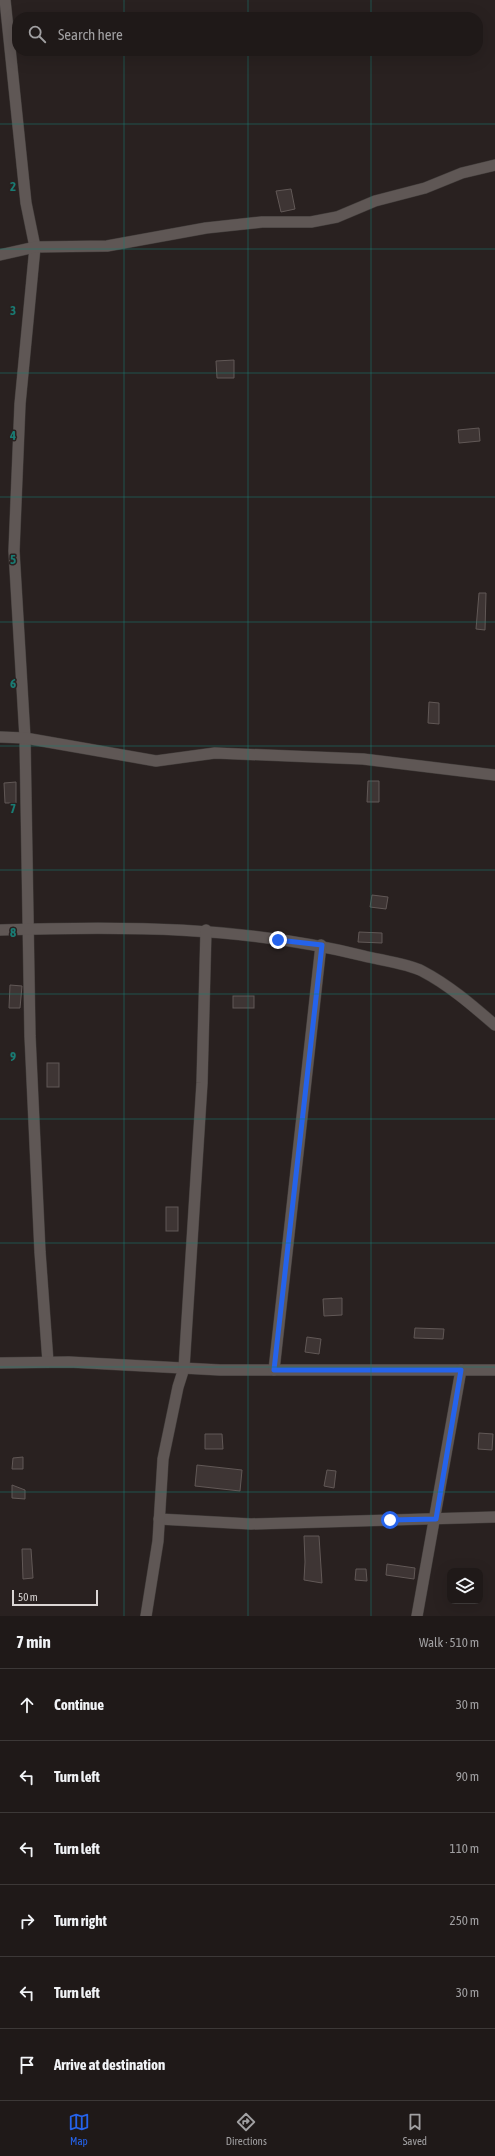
<!DOCTYPE html>
<html lang="en">
<head>
<meta charset="utf-8">
<style>
	body { margin:0; font-family:"Asap Condensed",sans-serif; background:#272221; color:#f1f3f6 }
	.controls { position:absolute; right:12px; bottom:12px; display:grid; overflow:hidden; border-radius:8px; box-shadow:0 4px 16px #0002 }
	.controls button { width:36px; height:36px; display:grid; place-items:center; padding:0; border:0; border-bottom:1px solid #3c3837; background:#1f1918; color:#f1f3f6; font:20px sans-serif }
	.scale { position:absolute; left:12px; bottom:10px; width:86px; box-sizing:border-box; padding-left:4px; border:2px solid #dbd6d5; border-top:0; font-size:11px; line-height:14px; white-space:nowrap; color:#dbd6d5; -webkit-text-stroke:3px #292120; paint-order:stroke }
	.stop { position:absolute; width:12px; height:12px; margin:-9px; border:3px solid #2563eb; border-radius:50%; background:#fff }
	.stop.end { background:#2563eb; border-color:#fff; box-shadow:0 1px 4px #0008 }
	.list { margin:0; padding:0; list-style:none }
	h2 { display:flex; justify-content:space-between; align-items:center; height:52px; margin:0; padding:0 16px; font-size:17px }
	h2 small { font-size:13px; font-weight:400; color:#a1a0a2 }
	.list li { display:grid; grid-template-columns:26px 1fr auto; gap:12px; align-items:center; box-sizing:border-box; height:72px; padding:0 16px; border-top:1px solid #3c3837 }
	.list b { display:block; font-size:15px; white-space:nowrap }
	.list em { font-size:13px; font-style:normal; color:#a1a0a2 }
	.icon { flex:none; width:22px; height:22px; fill:none; stroke:currentColor; stroke-width:2; stroke-linecap:round; stroke-linejoin:round }
	.map { position:relative; flex:none; width:495px; height:1616px; overflow:hidden }
	.search { position:absolute; background:#1f1918; box-shadow:0 4px 16px #0002; left:12px; right:12px; top:12px; height:44px; display:flex; align-items:center; gap:10px; box-sizing:border-box; padding:0 14px; border-radius:16px; color:#a1a0a2; font-size:15px }
	.sheet { height:484px; background:#1f1918 }
	nav { display:flex; justify-content:space-around; align-items:center; box-sizing:border-box; height:56px; border-top:1px solid #3c3837; background:#1f1918; font-size:11px; color:#a1a0a2 }
	nav a { display:grid; justify-items:center; gap:2px }
	nav .on { color:#2563eb }
	.map>svg:first-child { display:block }
	.building { fill:#3e3534; stroke:#615856 }
	.lines { fill:none; stroke-linecap:round; stroke-linejoin:round }
	.street-casing { stroke:#413c3a; stroke-width:12 }
	.street { stroke:#5f5755; stroke-width:11 }
	.route { stroke:#2563eb; stroke-width:5 }
	.grid { fill:none; stroke:#197b73; stroke-width:1; stroke-opacity:0.55 }
	.grid-label { font-size:13px; text-anchor:middle; font-weight:bold; fill:#197b73; stroke:#292120; stroke-width:3; stroke-linejoin:round; paint-order:stroke }
</style>
</head>
<body>
<div class="map">
<svg width="495" height="1616" viewBox="0 0 495 1616">
	<rect width="100%" height="100%" fill="#292120"/>
	<!-- building -->
	<g class="building">
		<polygon points="291,189 295,209 281,212 276,191"/>
		<polygon points="234,360 234,378 217,378 216,361"/>
		<polygon points="479,428 480,441 459,443 458,430"/>
		<polygon points="479,593 486,593 485,630 476,629"/>
		<polygon points="429,702 439,703 439,724 428,723"/>
		<polygon points="368,781 379,781 379,802 367,802"/>
		<polygon points="16,782 16,803 5,803 4,783"/>
		<polygon points="372,895 388,897 386,909 370,907"/>
		<polygon points="359,932 382,933 382,943 358,942"/>
		<polygon points="10,985 22,986 20,1008 9,1008"/>
		<rect x="233" y="996" width="21" height="12"/>
		<rect x="47" y="1063" width="12" height="24"/>
		<rect x="166" y="1207" width="12" height="24"/>
		<polygon points="342,1298 342,1315 324,1316 323,1299"/>
		<polygon points="415,1328 444,1329 443,1339 414,1338"/>
		<polygon points="307,1337 321,1339 319,1354 305,1352"/>
		<polygon points="479,1433 493,1434 492,1450 478,1449"/>
		<polygon points="205,1434 222,1434 223,1449 205,1449"/>
		<polygon points="23,1457 23,1469 12,1469 13,1458"/>
		<polygon points="197,1465 242,1470 240,1491 195,1486"/>
		<polygon points="327,1470 336,1471 334,1488 324,1486"/>
		<polygon points="12,1485 25,1490 25,1499 12,1498"/>
		<polygon points="304,1536 319,1536 322,1583 304,1580 305,1562"/>
		<polygon points="22,1549 31,1549 33,1578 23,1579"/>
		<polygon points="387,1564 415,1568 414,1579 386,1575"/>
		<polygon points="356,1569 366,1569 367,1581 355,1580"/>
	</g>
	<g class="lines">
		<defs>
			<g id="street">
				<polyline points="5,0 26,203 35,247 20,404 14,551 25,738 30,1036 40,1252 48,1362"/>
				<polyline points="0,255 35,247 107,246 206,228 262,222 311,222 337,217 375,201 425,188 462,173 495,165"/>
				<polyline points="0,737 25,738 156,761 215,753 363,759 495,775"/>
				<path d="M0 930C122 926 245 926 364 956 380 960 409 964 422 971 449 985 473 1006 495 1025"/>
				<polyline points="0,1363 69,1362 220,1370 495,1370"/>
				<polyline points="274,1370 321,945"/>
				<polyline points="159,1519 251,1524 495,1517"/>
				<polyline points="146,1616 158,1541 163,1459 178,1387 184,1368 202,1083 206,930"/>
				<polyline points="417,1616 461,1370"/>
			</g>
		</defs>
		<!-- street casing -->
		<use href="#street" class="street-casing"/>
		<!-- street -->
		<use href="#street" class="street"/>
	</g>
	<g class="lines">
		<!-- route -->
		<polyline class="route" points="278,940 322,945 274,1370 461,1370 436,1519 390,1520"/>
	</g>
	<!-- grid -->
	<path class="grid" d="M124 0V17M248 0V17M371 0V17M124 51V1616M248 51V1616M371 51V1616M0 124H495M0 249H495M0 373H495M0 497H495M0 622H495M0 746H495M0 870H495M0 994H495M0 1119H495M0 1243H495M0 1367H495M0 1492H495"/>
	<g class="grid-label">
		<text x="13" y="191">2</text>
		<text x="13" y="315">3</text>
		<text x="13" y="440">4</text>
		<text x="13" y="564">5</text>
		<text x="13" y="688">6</text>
		<text x="13" y="813">7</text>
		<text x="13" y="937">8</text>
		<text x="13" y="1061">9</text>
	</g>
</svg>
<div class="controls">
<button><svg class="icon" aria-label="layers" viewBox="0 0 24 24"><path d="M12 4l9 5-9 5-9-5zM3 14l9 5 9-5"/></svg></button>
</div>
<div class="scale">50 m</div>
<div class="stop" style="left:390px;top:1520px"></div>
<div class="stop end" style="left:278px;top:940px"></div>
<div class="search"><svg class="icon" aria-label="search" viewBox="0 0 24 24"><circle cx="10" cy="10" r="6"/><path d="M15 15l6 6"/></svg>Search here</div>
</div>
<section class="sheet">
<h2>7 min<small>Walk · 510 m</small></h2>
<ul class="list">
<li><svg class="icon" aria-label="ahead" viewBox="0 0 24 24"><path d="M12 20V5M6 11l6-6 6 6"/></svg><div><b>Continue</b></div><em>30 m</em></li>
<li><svg class="icon" aria-label="left" viewBox="0 0 24 24"><path d="M17 20v-9H6M10 6l-5 5 5 5"/></svg><div><b>Turn left</b></div><em>90 m</em></li>
<li><svg class="icon" aria-label="left" viewBox="0 0 24 24"><path d="M17 20v-9H6M10 6l-5 5 5 5"/></svg><div><b>Turn left</b></div><em>110 m</em></li>
<li><svg class="icon" aria-label="right" viewBox="0 0 24 24"><path d="M7 20v-9h11M14 6l5 5-5 5"/></svg><div><b>Turn right</b></div><em>250 m</em></li>
<li><svg class="icon" aria-label="left" viewBox="0 0 24 24"><path d="M17 20v-9H6M10 6l-5 5 5 5"/></svg><div><b>Turn left</b></div><em>30 m</em></li>
<li><svg class="icon" aria-label="arrive" viewBox="0 0 24 24"><path d="M6 21V4h12l-3 4 3 4H6"/></svg><div><b>Arrive at destination</b></div></li>
</ul>
</section>
<nav>
<a class="on"><svg class="icon" aria-label="map" viewBox="0 0 24 24"><path d="M3 6l6-2 6 2 6-2v14l-6 2-6-2-6 2zM9 4v14M15 6v14"/></svg>Map</a>
<a><svg class="icon" aria-label="directions" viewBox="0 0 24 24"><path d="M12 3l9 9-9 9-9-9zM9 14v-3h6M13 9l2 2-2 2"/></svg>Directions</a>
<a><svg class="icon" aria-label="saved" viewBox="0 0 24 24"><path d="M7 4h10v16l-5-4-5 4z"/></svg>Saved</a>
</nav>
</body>
</html>
